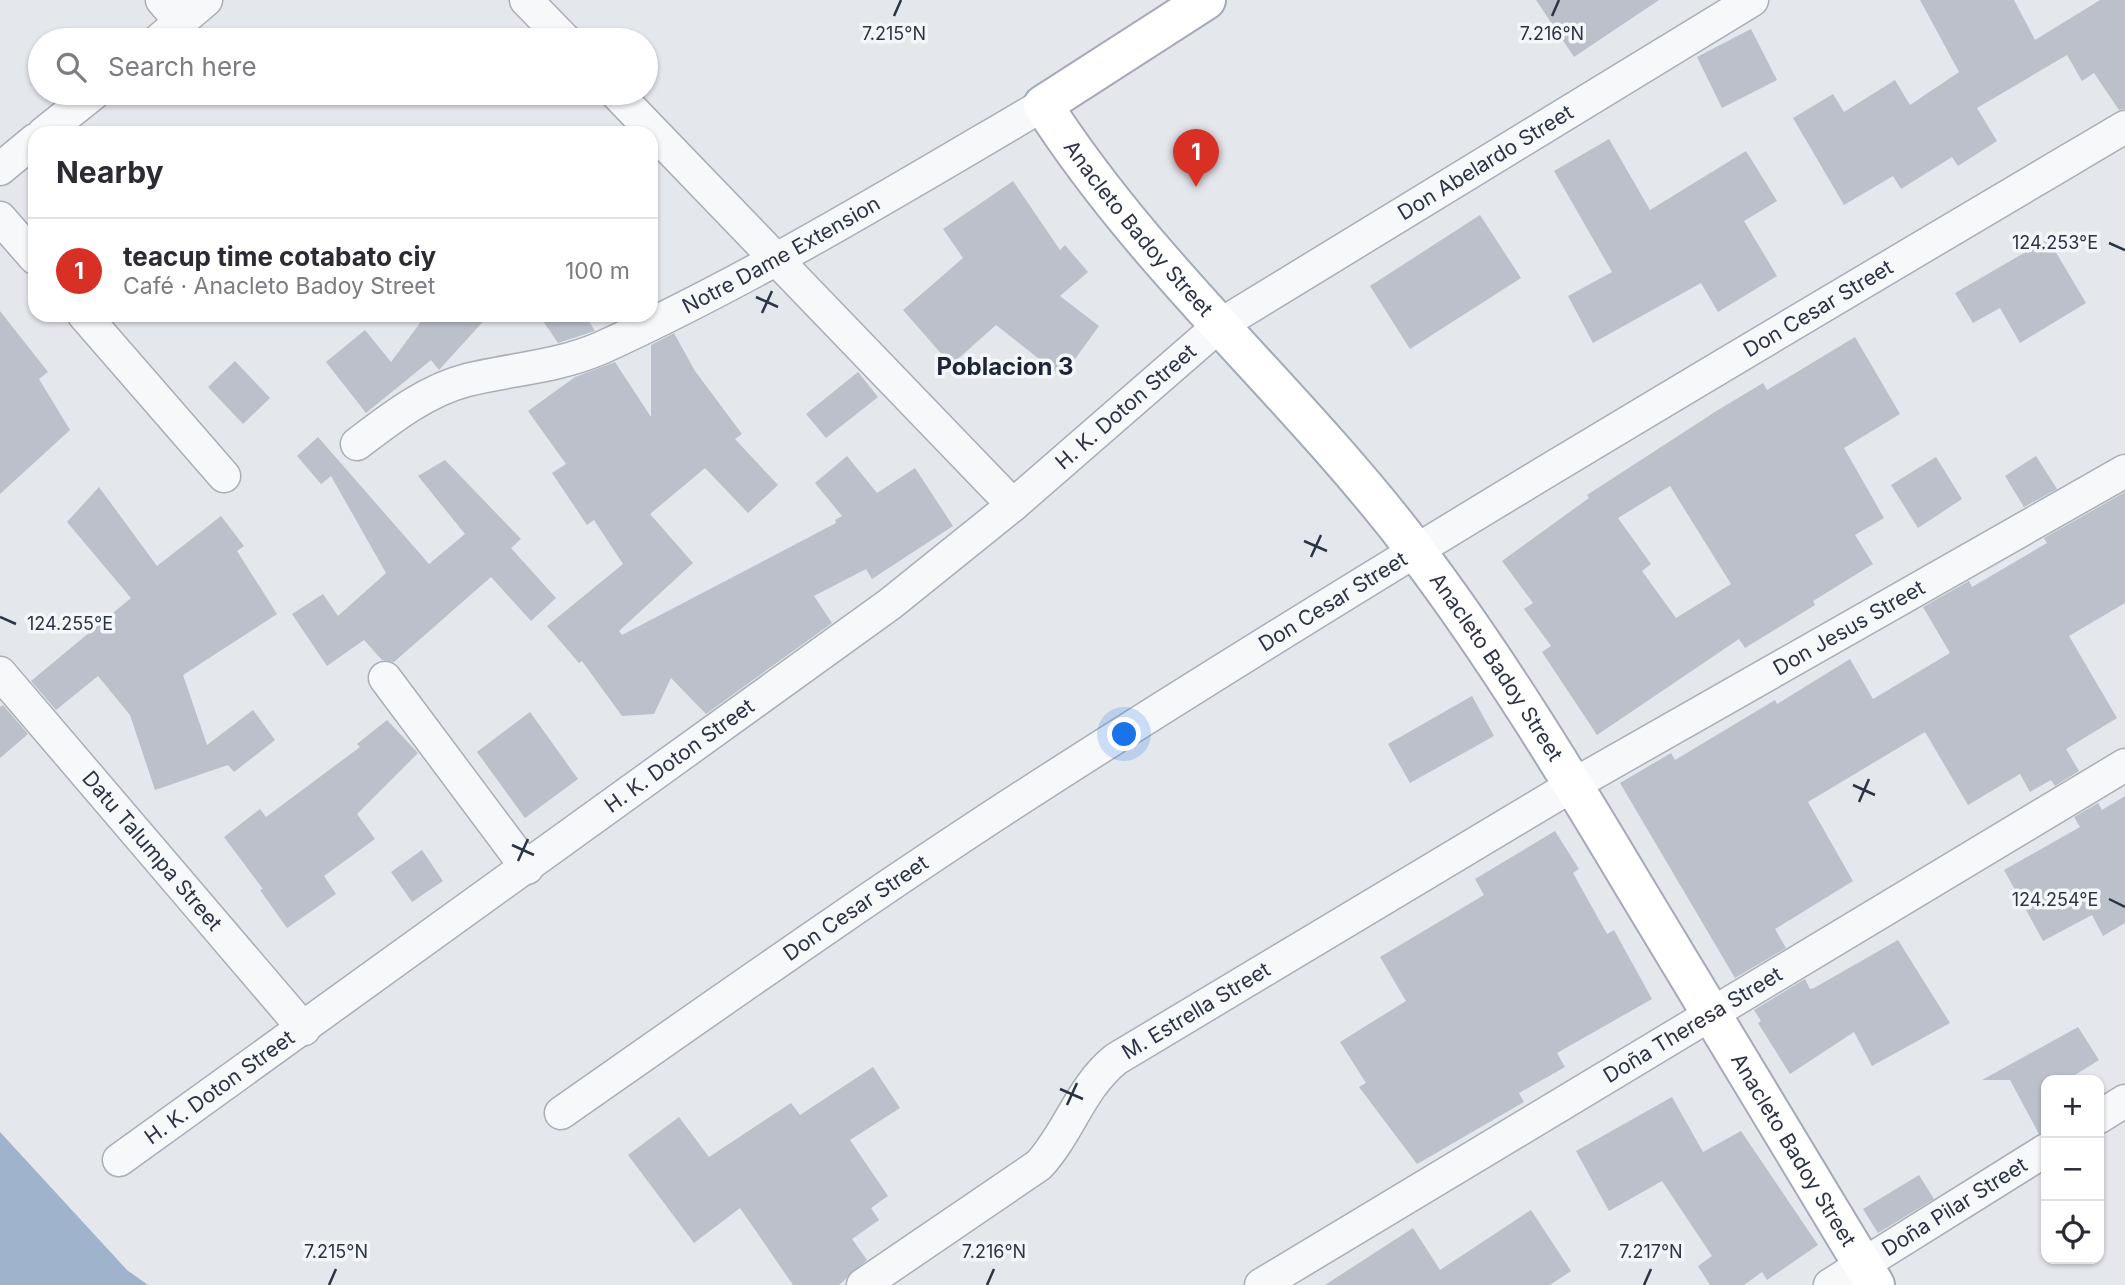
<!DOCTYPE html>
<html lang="en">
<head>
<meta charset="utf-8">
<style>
	body { margin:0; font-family:Inter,sans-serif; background:#f7f7f7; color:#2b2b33 }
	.controls { position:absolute; right:21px; bottom:21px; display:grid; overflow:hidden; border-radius:14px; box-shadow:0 2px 5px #0004 }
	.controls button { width:63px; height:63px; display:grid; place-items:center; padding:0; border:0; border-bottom:2px solid #e1e1e2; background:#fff; color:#2b2b33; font:35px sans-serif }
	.you { position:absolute; left:1125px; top:735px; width:24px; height:24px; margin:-18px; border:5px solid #fff; border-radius:50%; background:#1a73e8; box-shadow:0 0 0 10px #1a73e833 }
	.badge { display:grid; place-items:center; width:46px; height:46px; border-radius:50%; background:#d93025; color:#fff; font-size:23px; font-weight:700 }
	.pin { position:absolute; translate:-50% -58px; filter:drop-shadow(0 2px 4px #0008) }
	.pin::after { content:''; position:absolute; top:37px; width:24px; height:21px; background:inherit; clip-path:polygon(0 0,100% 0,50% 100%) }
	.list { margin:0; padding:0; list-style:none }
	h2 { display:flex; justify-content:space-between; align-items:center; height:91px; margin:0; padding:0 28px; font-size:30px }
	h2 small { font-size:23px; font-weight:400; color:#7c7c81 }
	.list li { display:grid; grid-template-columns:46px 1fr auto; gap:21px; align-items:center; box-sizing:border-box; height:105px; padding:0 28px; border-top:2px solid #e1e1e2 }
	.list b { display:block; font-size:26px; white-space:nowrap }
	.list p { margin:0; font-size:23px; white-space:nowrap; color:#7c7c81 }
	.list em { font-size:23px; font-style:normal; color:#7c7c81 }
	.icon { flex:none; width:38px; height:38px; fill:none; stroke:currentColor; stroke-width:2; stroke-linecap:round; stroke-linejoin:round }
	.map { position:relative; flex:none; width:2125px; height:1285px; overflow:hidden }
	.search { position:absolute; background:#fff; box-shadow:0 2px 5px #0004; left:28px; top:28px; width:630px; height:77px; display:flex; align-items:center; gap:18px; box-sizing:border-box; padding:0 24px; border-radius:38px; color:#7c7c81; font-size:26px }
	.panel { position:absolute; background:#fff; box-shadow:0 2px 5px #0004; left:28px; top:126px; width:630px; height:196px; border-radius:21px }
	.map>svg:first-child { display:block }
	.water { fill:#9fb4cc }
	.building { fill:#bbc0ca; fill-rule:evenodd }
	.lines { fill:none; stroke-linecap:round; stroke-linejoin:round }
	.minor-casing { stroke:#a9aeb7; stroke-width:35 }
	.primary-casing { stroke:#a3abb8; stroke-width:42 }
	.minor { stroke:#f7f8fa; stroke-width:32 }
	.primary { stroke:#fff; stroke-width:38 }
	.ticks { fill:none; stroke:#2b3445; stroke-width:2.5 }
	.labels { text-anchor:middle; stroke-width:7; stroke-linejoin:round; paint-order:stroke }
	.street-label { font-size:21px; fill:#2b3445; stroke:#f4f6f9 }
	.quarter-label { font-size:24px; font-weight:bold; fill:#1d2536; stroke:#f4f6f9 }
	.ticks-label { font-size:18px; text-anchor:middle; fill:#2b3445; stroke:#f4f6f9; stroke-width:7; stroke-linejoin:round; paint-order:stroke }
</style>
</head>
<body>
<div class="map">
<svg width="2125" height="1285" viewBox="0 0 2125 1285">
	<rect width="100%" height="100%" fill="#e4e7ec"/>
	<!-- water -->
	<polygon class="water" points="0,1132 127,1270 148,1285 0,1285"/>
	<!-- building -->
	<g class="building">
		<polygon points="1536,0 1659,0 1574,57"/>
		<polygon points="1920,0 2014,0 2035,40 2100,0 2125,0 2125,109 2119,110 2094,73 2082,81 2067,55 1977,108 1997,141 1958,166 1952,157 1901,189 1893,176 1844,205 1793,118 1833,94 1844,112 1895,80 1910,105 1959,72"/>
		<polygon points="1751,29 1777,80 1722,108 1697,57"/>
		<polygon points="1609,139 1650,210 1746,151 1777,201 1744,221 1777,276 1718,312 1701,283 1593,343 1568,296 1612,272 1554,171"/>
		<polygon points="1013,181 1060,250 1065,245 1088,272 1060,296 1099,326 1062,377 996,325 951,365 903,310 963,258 943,229"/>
		<polygon points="1480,215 1521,278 1410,349 1370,286"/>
		<polygon points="2048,239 2086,303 2020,343 2000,308 1973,323 1955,293"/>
		<polygon points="0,311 48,372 39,379 70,430 0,494"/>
		<polygon points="426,315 489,315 439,370 431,360 366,413 326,362 365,330 391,362"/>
		<polygon points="539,315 585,315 595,331 558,343"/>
		<polygon points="674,333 695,371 742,434 735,439 778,485 748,513 705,468 650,514 693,563 619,631 622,635 836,523 835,520 842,516 815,483 847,456 877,493 915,468 953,526 872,579 866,569 814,596 832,623 706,714 671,678 654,714 622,716 582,661 579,663 547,626 623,564 594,520 587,525 552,473 566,464 528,411 575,377 615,362 651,417 651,345"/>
		<path d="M1855 337 1900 414 1844 448 1884 518 1855 535 1873 564 1813 601 1815 605 1745 648 1739 639 1597 735 1542 652 1551 646 1524 609 1533 603 1502 561 1589 498 1587 495 1718 410 1763 383 1767 390ZM1670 486 1731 584 1676 618 1642 571 1651 564 1618 518Z"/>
		<polygon points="235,361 270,398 243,424 208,387"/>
		<polygon points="858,372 878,397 826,438 806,414"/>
		<polygon points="318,437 429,564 465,534 418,476 445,460 521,539 511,548 556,598 531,621 491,577 394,662 382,660 364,640 327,666 292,614 323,594 338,616 386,573 331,476 321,484 297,456"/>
		<polygon points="2036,456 2057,489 2024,507 2005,476"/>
		<polygon points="1936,457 1962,499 1918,528 1891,485"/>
		<polygon points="99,487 157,566 221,516 244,546 237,551 277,614 183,675 207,745 253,710 275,740 234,772 228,765 155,790 130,715 98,676 56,710 31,681 131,598 67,522"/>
		<polygon points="2125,492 2125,603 2069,636 2117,718 2066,749 2079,771 2055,786 2051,780 2030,792 2020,774 1968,805 1925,732 1808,802 1853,881 1775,929 1786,948 1735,978 1620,783 1671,753 1675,760 1775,700 1777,704 1850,659 1873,699 1950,653 1923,607 1969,581 1972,587 2047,543 2044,538"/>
		<polygon points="1472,696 1494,736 1410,783 1388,744"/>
		<polygon points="3,705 28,734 0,758 0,707"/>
		<polygon points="530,712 578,779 525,818 477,752"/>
		<polygon points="387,720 418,753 357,814 375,839 324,876 336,894 287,928 260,890 263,889 224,837 260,809 266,817 360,747 357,744"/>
		<polygon points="2125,796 2125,923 2103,936 2092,915 2043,941 2004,870 2080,827 2074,817 2098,803 2102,810"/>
		<polygon points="1555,831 1579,869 1573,873 1607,934 1614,930 1652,999 1557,1053 1565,1067 1519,1093 1524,1102 1417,1164 1359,1087 1366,1083 1340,1042 1406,1001 1380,957 1484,895 1475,879"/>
		<polygon points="422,850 443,881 412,902 391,872"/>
		<polygon points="1898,940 1950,1023 1872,1066 1854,1032 1790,1074 1758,1023 1761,1021 1754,1010 1805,979 1810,989 1814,988"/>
		<polygon points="2078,1027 2099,1060 2067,1080 2046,1080 2046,1132 2039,1134 2010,1080 1982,1080"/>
		<polygon points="873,1067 900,1108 850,1140 888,1196 871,1208 879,1220 852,1239 867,1260 839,1285 793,1285 740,1208 694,1243 628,1155 679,1117 709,1157 791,1103 800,1115"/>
		<polygon points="1672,1097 1703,1152 1741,1131 1818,1245 1767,1280 1762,1272 1744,1285 1710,1285 1698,1266 1712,1256 1662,1181 1609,1211 1576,1151"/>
		<polygon points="1919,1175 1934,1199 1878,1233 1863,1209"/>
		<polygon points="1531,1210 1571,1271 1550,1285 1325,1285 1413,1228 1440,1270"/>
	</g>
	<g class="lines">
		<defs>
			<g id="minor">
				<polyline points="162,0 181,22"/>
				<polyline points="526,0 565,40"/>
				<polyline points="159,40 206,0"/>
				<polyline points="616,93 1013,505"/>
				<polyline points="44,133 94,93"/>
				<polyline points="0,169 35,140"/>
				<polyline points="0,218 35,258"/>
				<polyline points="84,315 224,476"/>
				<path id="s1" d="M357 444C390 419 425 391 467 380 512 369 557 367 601 348 754 278 898 190 1043 105"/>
				<path id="s2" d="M0 673 304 1029"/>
				<polyline points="385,678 527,868"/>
				<path id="s3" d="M561 1113C724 999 885 885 1052 778 1405 552 1765 340 2125 127"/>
				<polyline points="2099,1117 2125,1101"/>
				<path id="s4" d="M119 1160 890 604 1013 505 1220 325 1752 0"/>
				<path id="s5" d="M863 1285 1039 1165C1070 1131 1080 1088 1116 1059L1573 785 2125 471"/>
				<path id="s6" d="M1261 1285 2125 765"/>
				<path id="s7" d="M1830 1285 2046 1150"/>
			</g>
			<g id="primary">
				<path id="s8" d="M1206 0 1043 105C1148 269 1299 396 1416 551 1496 657 1566 772 1634 886 1715 1019 1794 1153 1875 1285"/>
			</g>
		</defs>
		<!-- minor casing -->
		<use href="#minor" class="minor-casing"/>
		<!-- primary casing -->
		<use href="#primary" class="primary-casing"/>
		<!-- minor -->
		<use href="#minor" class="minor"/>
		<!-- primary -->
		<use href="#primary" class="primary"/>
	</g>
	<!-- ticks -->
	<path class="ticks" d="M894 16 901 0M1552 16 1559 0M2109 243 2125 250M756 297 778 307M762 313 772 291M1304 541 1327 551M1311 557 1321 535M0 617 16 624M1853 785 1875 795M1859 802 1869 779M512 845 534 855M518 861 528 839M2109 899 2125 907M1060 1089 1083 1099M1067 1105 1077 1083M329 1285 336 1269M987 1285 994 1269M1644 1285 1651 1269"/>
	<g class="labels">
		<!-- street labels -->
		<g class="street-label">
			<text dy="7" stroke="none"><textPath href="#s4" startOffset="1694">Don Abelardo Street</textPath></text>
			<text dy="7" stroke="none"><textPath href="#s8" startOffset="350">Anacleto Badoy Street</textPath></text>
			<text dy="7" stroke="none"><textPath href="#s1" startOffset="469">Notre Dame Extension</textPath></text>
			<text dy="7" stroke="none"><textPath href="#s3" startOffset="1493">Don Cesar Street</textPath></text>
			<text dy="7" stroke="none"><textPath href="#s4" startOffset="1258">H. K. Doton Street</textPath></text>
			<text dy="7" stroke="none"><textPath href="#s3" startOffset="926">Don Cesar Street</textPath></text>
			<text dy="7" stroke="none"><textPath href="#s5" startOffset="1195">Don Jesus Street</textPath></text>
			<text dy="7" stroke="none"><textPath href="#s8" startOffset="917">Anacleto Badoy Street</textPath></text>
			<text dy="7" stroke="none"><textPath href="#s4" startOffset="691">H. K. Doton Street</textPath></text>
			<text dy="7" stroke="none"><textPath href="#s2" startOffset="234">Datu Talumpa Street</textPath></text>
			<text dy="7" stroke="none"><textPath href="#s3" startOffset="359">Don Cesar Street</textPath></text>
			<text dy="7" stroke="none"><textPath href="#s5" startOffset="438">M. Estrella Street</textPath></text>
			<text dy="7" stroke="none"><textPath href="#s6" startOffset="504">Doña Theresa Street</textPath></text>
			<text dy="7" stroke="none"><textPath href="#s4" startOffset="124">H. K. Doton Street</textPath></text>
			<text dy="7" stroke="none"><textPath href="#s8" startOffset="1484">Anacleto Badoy Street</textPath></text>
			<text dy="7" stroke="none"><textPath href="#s7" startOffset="147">Doña Pilar Street</textPath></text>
		</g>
		<!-- quarter labels -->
		<g class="quarter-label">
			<text x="1005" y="375">Poblacion 3</text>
		</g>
	</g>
	<g class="ticks-label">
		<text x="894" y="40">7.215°N</text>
		<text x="1552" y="40">7.216°N</text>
		<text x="2055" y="249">124.253°E</text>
		<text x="70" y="630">124.255°E</text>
		<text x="2055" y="906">124.254°E</text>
		<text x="336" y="1258">7.215°N</text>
		<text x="994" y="1258">7.216°N</text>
		<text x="1651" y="1258">7.217°N</text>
	</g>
</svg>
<div class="controls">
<button>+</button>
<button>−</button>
<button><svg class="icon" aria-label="locate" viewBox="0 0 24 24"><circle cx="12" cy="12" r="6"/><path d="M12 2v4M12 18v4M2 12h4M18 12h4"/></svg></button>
</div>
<div class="you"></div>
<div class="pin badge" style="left:1196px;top:187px">1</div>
<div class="search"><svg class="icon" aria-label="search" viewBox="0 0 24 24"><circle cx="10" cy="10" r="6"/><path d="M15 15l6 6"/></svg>Search here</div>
<section class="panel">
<h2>Nearby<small></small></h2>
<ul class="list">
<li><span class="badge">1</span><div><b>teacup time cotabato ciy</b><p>Café · Anacleto Badoy Street</p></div><em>100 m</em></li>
</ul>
</section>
</div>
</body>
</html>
